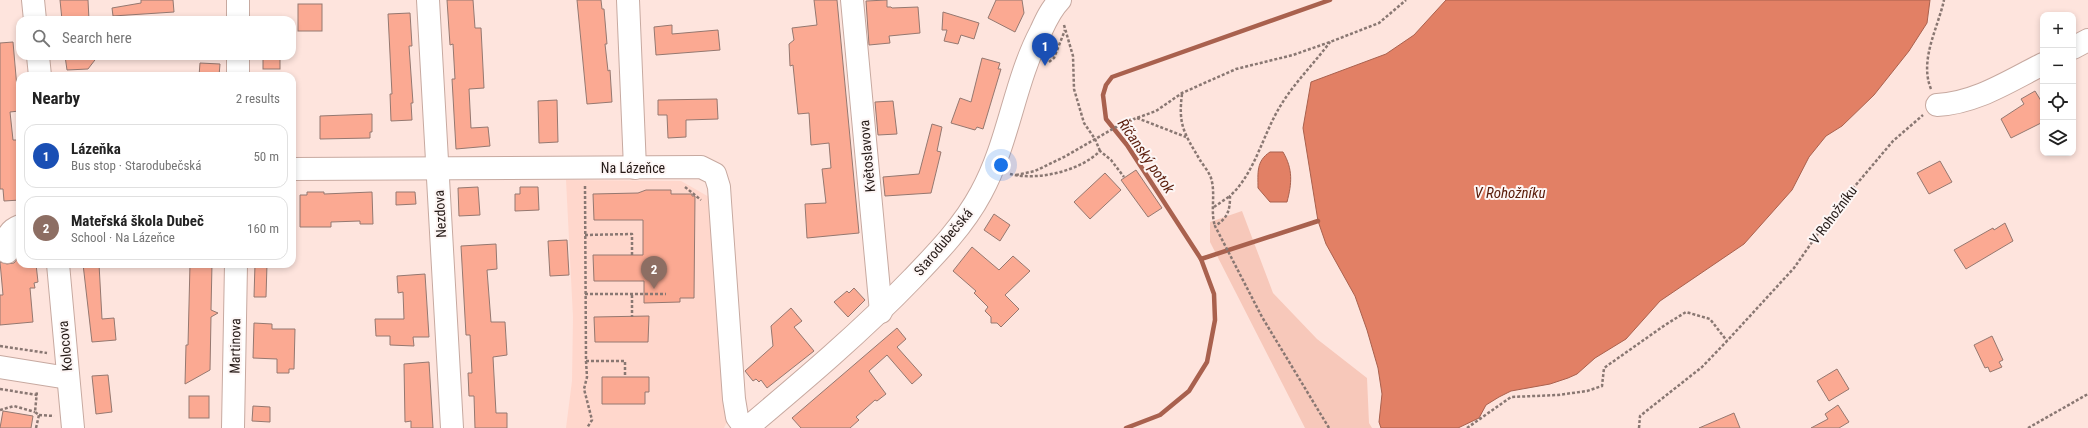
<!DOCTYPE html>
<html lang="en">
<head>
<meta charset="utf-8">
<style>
	body { margin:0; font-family:"Roboto Condensed",sans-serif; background:#f6f6f6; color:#222 }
	.controls { position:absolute; right:12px; top:12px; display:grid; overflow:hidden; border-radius:8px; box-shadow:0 2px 6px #0003 }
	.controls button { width:36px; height:36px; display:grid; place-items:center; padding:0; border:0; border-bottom:1px solid #e0e0e0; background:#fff; color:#222; font:20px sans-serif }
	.you { position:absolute; left:1001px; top:165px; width:14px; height:14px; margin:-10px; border:3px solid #fff; border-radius:50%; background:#1a73e8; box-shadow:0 0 0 6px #1a73e833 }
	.badge { display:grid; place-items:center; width:26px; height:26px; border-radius:50%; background:#1a73e8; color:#fff; font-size:13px; font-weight:700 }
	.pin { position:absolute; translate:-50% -33px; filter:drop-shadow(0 1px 2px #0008) }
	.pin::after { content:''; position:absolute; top:21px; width:14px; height:12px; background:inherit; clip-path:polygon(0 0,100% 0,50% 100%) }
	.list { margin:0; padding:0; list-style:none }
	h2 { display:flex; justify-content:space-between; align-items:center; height:52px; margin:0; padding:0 16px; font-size:17px }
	h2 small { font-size:13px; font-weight:400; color:#767676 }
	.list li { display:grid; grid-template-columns:26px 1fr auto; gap:12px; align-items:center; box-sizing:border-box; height:64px; margin:0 8px 8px; padding:0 8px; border:1px solid #e0e0e0; border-radius:12px }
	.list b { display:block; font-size:15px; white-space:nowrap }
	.list p { margin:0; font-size:13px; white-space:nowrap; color:#767676 }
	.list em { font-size:13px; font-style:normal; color:#767676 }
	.icon { flex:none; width:22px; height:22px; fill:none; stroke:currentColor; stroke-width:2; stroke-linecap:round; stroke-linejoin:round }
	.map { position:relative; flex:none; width:2088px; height:428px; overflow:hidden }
	.search { position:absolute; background:#fff; box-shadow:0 2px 6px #0003; left:16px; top:16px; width:280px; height:44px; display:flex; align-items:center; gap:10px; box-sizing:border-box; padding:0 14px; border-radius:12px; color:#767676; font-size:15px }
	.panel { position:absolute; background:#fff; box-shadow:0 2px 6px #0003; left:16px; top:72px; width:280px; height:196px; border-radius:12px }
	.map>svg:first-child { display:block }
	.built { fill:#ffd7cc }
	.green { fill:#f7c8ba }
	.water { fill:#e28065; stroke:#a9614e }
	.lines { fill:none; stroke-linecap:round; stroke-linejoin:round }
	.stream { stroke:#a9614e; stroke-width:4.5 }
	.building { fill:#fba992; stroke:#957870 }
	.minor-casing { stroke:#c7a9a0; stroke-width:24 }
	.path { stroke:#897772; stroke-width:2.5; stroke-dasharray:3 2; stroke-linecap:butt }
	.minor { stroke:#fff; stroke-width:22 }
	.labels { text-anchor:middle; stroke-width:4; stroke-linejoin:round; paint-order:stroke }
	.street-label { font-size:14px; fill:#251a17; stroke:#fdf6f5 }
	.water-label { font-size:15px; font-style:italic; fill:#5a1c0a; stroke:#fdf6f5 }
</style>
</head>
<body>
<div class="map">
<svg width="2088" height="428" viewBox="0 0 2088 428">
	<rect width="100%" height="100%" fill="#fee4dd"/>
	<!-- built -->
	<polygon class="built" points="566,180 681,181 716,201 730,200 736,261 743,399 728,420 724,428 566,428 572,381 573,317"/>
	<!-- green -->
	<polygon class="green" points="1242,211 1273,293 1317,339 1367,378 1369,423 1372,428 1305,428 1210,242 1210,222"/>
	<!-- water -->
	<g class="water">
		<polygon points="1446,0 1930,0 1927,23 1909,51 1874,95 1842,126 1826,136 1809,157 1792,190 1744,244 1660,301 1626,339 1595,358 1577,374 1568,378 1550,384 1511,391 1499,397 1486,405 1479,418 1458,428 1381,428 1379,422 1382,394 1378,368 1367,330 1355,296 1326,244 1318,221 1303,128 1311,82 1386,54 1414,35"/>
		<path d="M1270 152H1283C1293 169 1292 183 1287 202H1270L1258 188C1258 173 1256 161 1270 152Z"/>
	</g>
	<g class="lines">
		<!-- stream -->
		<g class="stream">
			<polyline points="1201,259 1318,221"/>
			<polyline points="1126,428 1160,415 1189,391 1207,362 1215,320 1214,294 1201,259 1127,145 1106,119 1103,95 1106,85 1112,77 1330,0"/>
		</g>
	</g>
	<!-- building -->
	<g class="building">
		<polygon points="60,0 88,0 89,20 62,20"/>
		<polygon points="141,0 173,0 174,12 113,16 112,8 141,3"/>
		<polygon points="447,0 473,0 475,28 481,28 484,88 469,89 471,128 488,127 490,146 456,149 452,79 455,79 453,44 450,45"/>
		<polygon points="577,0 601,0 602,9 604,9 607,44 605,44 608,71 610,70 612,102 587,104"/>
		<polygon points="814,0 837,0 859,233 807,238 805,204 826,203 822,169 831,168 829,143 811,145 809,113 798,114 793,65 790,66 789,44 794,40 792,28 817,25"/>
		<polygon points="887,0 887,7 891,7 892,8 918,7 920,33 889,36 890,43 869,45 866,1"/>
		<polygon points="996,0 1022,0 1024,13 1015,32 988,18"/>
		<rect x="298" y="4" width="24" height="27"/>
		<polygon points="943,12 979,23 974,39 961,35 958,44 944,41 947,30 942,30"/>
		<polygon points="410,13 412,46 409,46 413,103 411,103 412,120 391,121 390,94 392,94 388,14"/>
		<polygon points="672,25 672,34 718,30 720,50 656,55 654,27"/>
		<polygon points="13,42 19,111 10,112 13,140 20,140 20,200 4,201 3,189 0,189 0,43"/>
		<polygon points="65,56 98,56 88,69 67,70"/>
		<rect x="263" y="56" width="17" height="13"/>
		<polygon points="982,58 1000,63 998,69 1001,69 983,129 977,127 975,130 951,123 960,98 971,102"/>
		<polygon points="200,63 220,64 219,76 199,76"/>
		<polygon points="2035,91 2043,104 2043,122 2011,138 2001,119 2024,104 2021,99"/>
		<polygon points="717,99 718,119 686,120 686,137 668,138 667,115 658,115 658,100"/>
		<polygon points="557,100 558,142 539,143 538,101"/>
		<polygon points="893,101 897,134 878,135 875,102"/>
		<polygon points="372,114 372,132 370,132 370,138 320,139 320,116"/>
		<polygon points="932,124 942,127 937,151 941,152 931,193 885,196 883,177 919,174"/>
		<polygon points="1940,161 1952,182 1929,194 1917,173"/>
		<polygon points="1136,170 1162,208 1148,217 1121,180"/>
		<polygon points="1105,173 1121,190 1090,219 1074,202"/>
		<polygon points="478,187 480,215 459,216 458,188"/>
		<polygon points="520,187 538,187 539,210 515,211 515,194 520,194"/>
		<polygon points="646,190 671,190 671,194 692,194 692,196 695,196 694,298 680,298 680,302 644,303 644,281 594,281 593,255 643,255 643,220 594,220 593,194 638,193"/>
		<polygon points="307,192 324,192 324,194 372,192 373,224 360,224 360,221 331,222 331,227 300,227 300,195 307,195"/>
		<polygon points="396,192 415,192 416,204 396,205"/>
		<polygon points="994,214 1010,225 1000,241 984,230"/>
		<polygon points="2005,223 2013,241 1966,269 1954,250 1993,228 1994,230"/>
		<polygon points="567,240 569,275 550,276 548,241"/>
		<polygon points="496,244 497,269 487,270 491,322 505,322 507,355 493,357 496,413 507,413 507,428 475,428 474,396 469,396 468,373 472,373 470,335 466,335 461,246"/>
		<polygon points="972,247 999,270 1013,256 1030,271 1005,295 1019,309 1001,327 997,323 991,323 991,317 985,311 988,307 974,293 976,291 953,271"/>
		<polygon points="20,251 20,264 36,264 38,282 34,283 35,288 30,288 33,322 0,325 0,295 3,295 0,262 7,264 14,263 18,258"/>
		<polygon points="83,264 99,264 102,319 114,318 116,340 92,342"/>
		<polygon points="190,264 212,264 211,310 218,313 211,317 210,370 185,384 186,345 188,345"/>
		<polygon points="255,264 267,264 266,297 254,297"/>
		<polygon points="425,274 429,337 413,337 414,346 390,345 390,336 376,336 375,319 404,319 403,292 398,293 397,276"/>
		<polygon points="854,288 865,300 848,317 834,302 847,291 849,293"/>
		<polygon points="791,308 802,321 794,327 814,351 767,388 761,380 759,382 756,379 753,381 745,371 773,346 771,326"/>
		<polygon points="649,316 648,342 595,342 594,317"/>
		<polygon points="254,323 272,324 272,329 295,329 294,369 289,369 289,373 277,373 277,359 253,358"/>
		<polygon points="897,328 906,339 897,347 922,375 912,384 887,355 869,371 886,394 877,401 875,400 856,417 859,420 850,428 801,428 792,418"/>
		<polygon points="1992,336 2003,360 1999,362 2002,367 1990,372 1988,367 1985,368 1974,345"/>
		<polygon points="429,362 433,428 411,428 411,421 405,422 404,364"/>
		<polygon points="1837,369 1849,389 1829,401 1817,381"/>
		<polygon points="108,375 112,412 96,414 92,376"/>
		<polygon points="602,377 649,377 649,392 645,392 645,404 602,404"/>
		<rect x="189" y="396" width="20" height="22"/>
		<polygon points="1838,405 1849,422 1839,428 1811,428 1828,419 1825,414"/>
		<polygon points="253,406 270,407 270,422 252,421"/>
		<polygon points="3,411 33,416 31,428 0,428"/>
		<polygon points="1734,413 1740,428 1699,428"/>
	</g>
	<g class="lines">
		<defs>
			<g id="minor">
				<polyline points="33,0 35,20"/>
				<polyline points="428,0 452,428"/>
				<polyline points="628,0 635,168"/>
				<polyline points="852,0 881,312"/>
				<polyline points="238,20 238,0"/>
				<polyline points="2073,48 2088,40"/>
				<polyline points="38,56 40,76"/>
				<polyline points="238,76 238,56"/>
				<path d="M1937 105C1976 103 2009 81 2043 64"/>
				<polyline points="292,169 701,167 715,174 719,187 720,202 734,399 737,417 745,428"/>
				<path d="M7 252C6 239 7 231 20 226"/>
				<polyline points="58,264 73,428"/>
				<polyline points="0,367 68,378"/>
				<polyline points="233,428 236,264"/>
				<path d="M747 428C804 380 861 332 913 278 938 252 964 225 981 193 1009 142 1014 82 1041 31 1046 20 1051 9 1060 0"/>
			</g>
		</defs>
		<!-- minor casing -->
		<use href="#minor" class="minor-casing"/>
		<!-- path -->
		<g class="path">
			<polyline points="1064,25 1073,56 1074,89 1084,123 1095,139 1100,151"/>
			<polyline points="1049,62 1054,58 1065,30"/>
			<path d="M1931 89C1919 60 1938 28 1944 0"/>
			<path d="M1182 94C1178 125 1184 133 1200 160 1203 165 1209 172 1211 178 1216 194 1210 211 1215 226"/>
			<polyline points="1137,118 1186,137"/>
			<path d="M1010 174C1038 181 1080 171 1100 151L1111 160 1124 177"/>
			<polyline points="1016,175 1035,171 1064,157 1123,123 1156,111 1182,93 1236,69 1293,55 1330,42 1379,23 1406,0"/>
			<polyline points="585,186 586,361 625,361 625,377"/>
			<polyline points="685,187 701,200"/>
			<polyline points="1214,207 1230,196"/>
			<polyline points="585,235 632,234 632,255"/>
			<polyline points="585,294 666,294"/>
			<polyline points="632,295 632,317"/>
			<polyline points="0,346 47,353"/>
			<polyline points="586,361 587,377 584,389 592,420 587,428"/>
			<polyline points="0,389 37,395"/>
			<polyline points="0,410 14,406 35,412"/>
			<polyline points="39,415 54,416"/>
			<polyline points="36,428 39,415 35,412 37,391"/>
			<path d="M1329 428 1262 317 1215 226C1228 218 1230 210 1230 196 1254 174 1262 138 1278 110 1292 85 1313 65 1330 42"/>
			<polyline points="1467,428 1511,397 1558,395 1587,391 1602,386 1604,368 1665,325 1686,312 1710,319 1727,341"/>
			<polyline points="1639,428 1640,416 1702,367 1727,341 1794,268 1833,212 1893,141 1923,115"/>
			<polyline points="2028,428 2088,394"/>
		</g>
		<!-- minor -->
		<use href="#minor" class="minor"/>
	</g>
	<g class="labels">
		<!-- street labels -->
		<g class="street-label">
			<text transform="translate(867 156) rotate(-95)" y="5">Květoslavova</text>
			<text x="633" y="173">Na Lázeňce</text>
			<text transform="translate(440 214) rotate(-93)" y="5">Nezdova</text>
			<text transform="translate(1833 215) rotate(-53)" y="5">V Rohožníku</text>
			<text transform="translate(943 242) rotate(-50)" y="5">Starodubečská</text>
			<text transform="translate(65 346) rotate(-95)" y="5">Kolocova</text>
			<text transform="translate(235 346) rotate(-89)" y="5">Martinova</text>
		</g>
		<!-- water labels -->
		<g class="water-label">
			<text transform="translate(1146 156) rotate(55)" y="5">Říčanský potok</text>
			<text x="1510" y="198">V Rohožníku</text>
		</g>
	</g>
</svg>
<div class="controls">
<button>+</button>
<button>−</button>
<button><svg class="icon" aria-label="locate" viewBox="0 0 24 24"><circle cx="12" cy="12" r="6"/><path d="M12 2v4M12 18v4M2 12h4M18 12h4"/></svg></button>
<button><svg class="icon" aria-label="layers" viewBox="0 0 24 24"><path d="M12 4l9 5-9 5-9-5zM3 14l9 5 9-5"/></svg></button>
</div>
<div class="you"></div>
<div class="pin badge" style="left:1045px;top:66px;background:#1a4fb4">1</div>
<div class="pin badge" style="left:654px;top:289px;background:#8d6e63">2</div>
<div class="search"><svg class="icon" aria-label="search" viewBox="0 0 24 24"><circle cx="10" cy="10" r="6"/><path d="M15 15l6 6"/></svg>Search here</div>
<section class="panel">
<h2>Nearby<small>2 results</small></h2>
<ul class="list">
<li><span class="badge" style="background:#1a4fb4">1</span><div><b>Lázeňka</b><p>Bus stop · Starodubečská</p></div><em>50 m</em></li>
<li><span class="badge" style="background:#8d6e63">2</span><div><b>Mateřská škola Dubeč</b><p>School · Na Lázeňce</p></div><em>160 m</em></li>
</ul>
</section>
</div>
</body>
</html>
